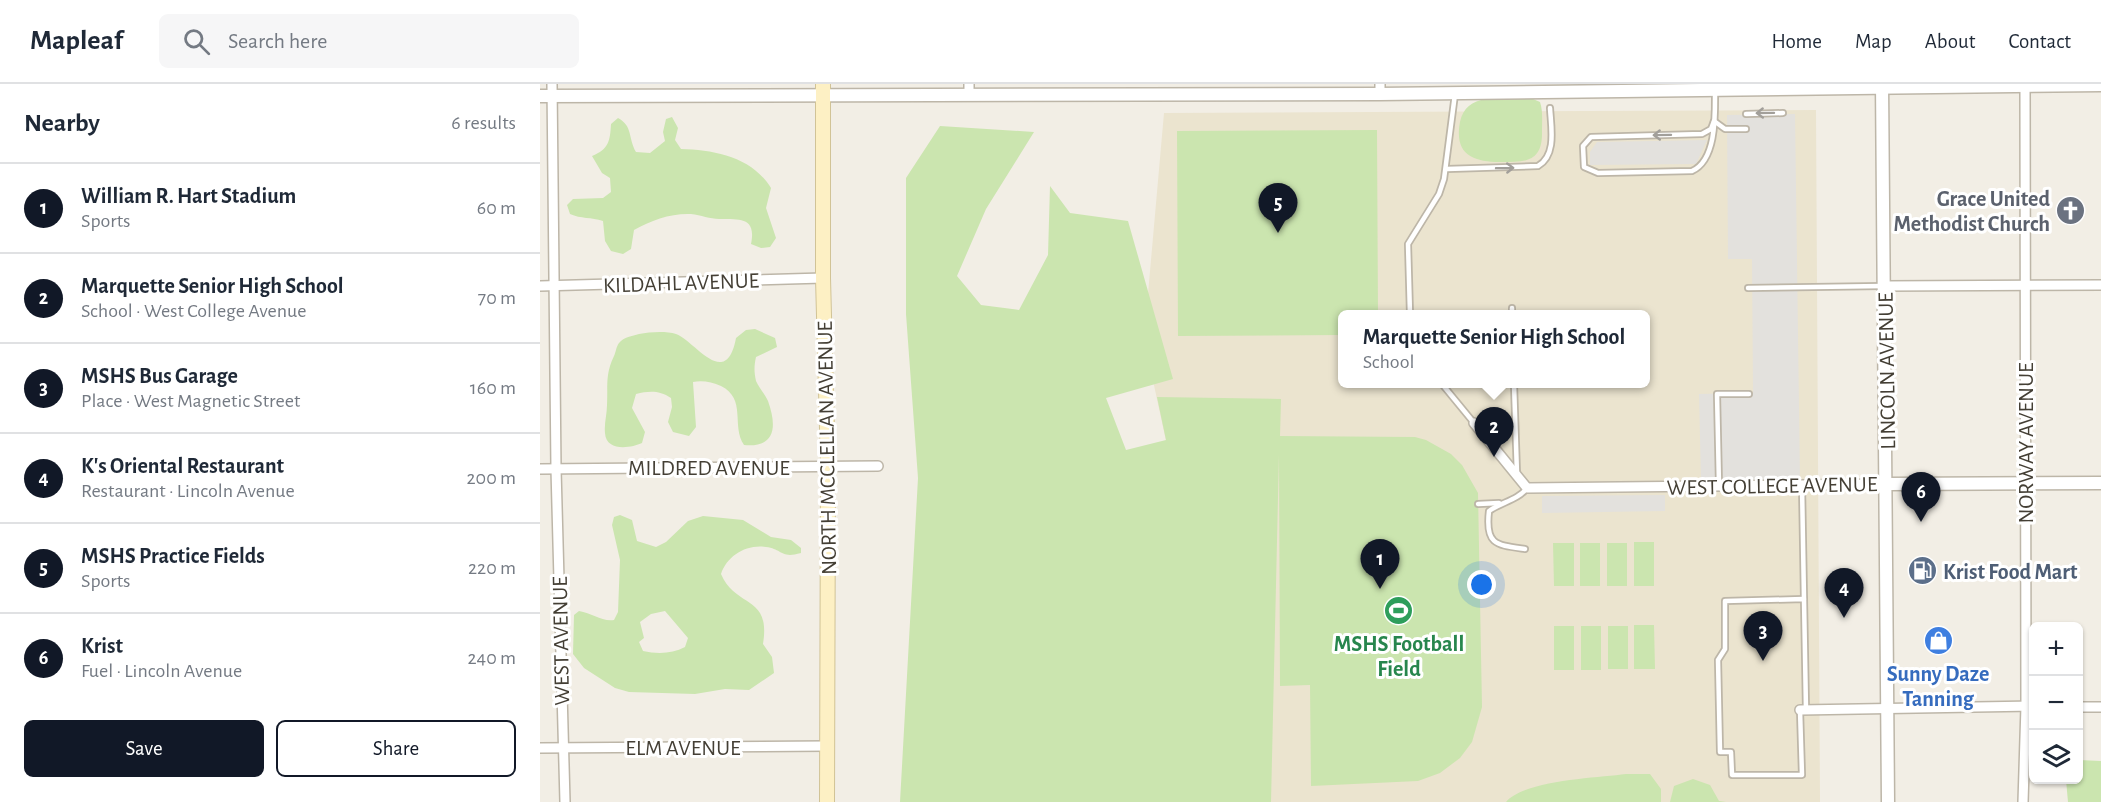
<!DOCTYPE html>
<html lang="en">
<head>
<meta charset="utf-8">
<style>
	body { margin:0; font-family:"Alegreya Sans",sans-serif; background:#f6f6f7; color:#1f2937 }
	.controls { position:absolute; right:18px; bottom:18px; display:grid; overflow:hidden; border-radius:9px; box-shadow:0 2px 4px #0004 }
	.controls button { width:54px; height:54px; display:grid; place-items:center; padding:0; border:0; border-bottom:2px solid #e0e1e3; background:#fff; color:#1f2937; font:30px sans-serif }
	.you { position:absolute; left:942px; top:501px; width:21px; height:21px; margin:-15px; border:4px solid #fff; border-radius:50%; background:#1a73e8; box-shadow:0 0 0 9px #1a73e833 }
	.badge { display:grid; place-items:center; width:39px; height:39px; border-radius:50%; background:#111827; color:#fff; font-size:20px; font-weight:700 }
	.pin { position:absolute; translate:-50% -50px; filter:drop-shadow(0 2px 3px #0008) }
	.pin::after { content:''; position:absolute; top:32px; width:21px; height:18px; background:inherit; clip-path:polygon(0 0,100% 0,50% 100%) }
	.popup { position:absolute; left:798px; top:226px; width:312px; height:78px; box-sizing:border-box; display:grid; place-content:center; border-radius:9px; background:#fff; filter:drop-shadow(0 2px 4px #0005); font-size:20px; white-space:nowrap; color:#747a83 }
	.popup b { font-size:22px; color:#1f2937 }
	.popup::after { content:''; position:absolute; left:50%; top:100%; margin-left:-12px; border:12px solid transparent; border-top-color:#fff }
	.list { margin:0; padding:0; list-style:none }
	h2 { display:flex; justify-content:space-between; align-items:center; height:78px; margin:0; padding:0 24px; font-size:26px }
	h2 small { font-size:20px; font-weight:400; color:#747a83 }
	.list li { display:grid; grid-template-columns:39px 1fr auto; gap:18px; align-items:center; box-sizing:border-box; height:90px; padding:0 24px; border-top:2px solid #e0e1e3 }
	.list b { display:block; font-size:22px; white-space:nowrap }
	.list p { margin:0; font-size:20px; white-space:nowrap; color:#747a83 }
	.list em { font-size:20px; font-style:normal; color:#747a83 }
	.actions { display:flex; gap:12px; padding:18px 24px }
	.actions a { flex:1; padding:14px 0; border:2px solid #111827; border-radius:9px; text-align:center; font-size:21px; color:#111827 }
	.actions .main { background:#111827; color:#fff }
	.icon { flex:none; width:33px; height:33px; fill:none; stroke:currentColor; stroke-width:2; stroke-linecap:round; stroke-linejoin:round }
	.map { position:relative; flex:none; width:1561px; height:718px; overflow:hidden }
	header { display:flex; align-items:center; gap:36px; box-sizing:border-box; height:84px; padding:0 30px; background:#fff; border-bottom:2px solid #e0e1e3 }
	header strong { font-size:28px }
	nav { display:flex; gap:33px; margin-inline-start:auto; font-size:21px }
	.search { width:420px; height:54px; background:#f6f6f7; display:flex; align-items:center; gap:15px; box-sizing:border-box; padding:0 21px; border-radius:9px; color:#747a83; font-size:22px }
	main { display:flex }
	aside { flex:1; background:#fff }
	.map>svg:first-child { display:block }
	.education { fill:#ebe4cf; fill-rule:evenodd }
	.green { fill:#cbe5af; fill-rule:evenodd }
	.parking { fill:#e3e1dd }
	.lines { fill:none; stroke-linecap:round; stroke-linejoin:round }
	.service-casing { stroke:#bdb6a8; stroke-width:8 }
	.minor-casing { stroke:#bdb6a8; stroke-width:12 }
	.tertiary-casing { stroke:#bdb6a8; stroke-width:15 }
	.secondary-casing { stroke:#d1c396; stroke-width:16 }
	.service { stroke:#fff; stroke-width:4.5 }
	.minor { stroke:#fff; stroke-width:9 }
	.tertiary { stroke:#fff; stroke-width:12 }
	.secondary { stroke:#fdf0c4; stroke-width:14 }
	.oneway { stroke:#a29f9a }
	.labels { text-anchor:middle; stroke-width:6; stroke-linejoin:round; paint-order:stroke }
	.worship-label { font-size:22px; font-weight:bold; fill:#5b616d; stroke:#fff; text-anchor:end }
	.street-label { font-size:22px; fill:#443f35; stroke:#fff }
	.service-label { font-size:22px; font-weight:bold; fill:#4e5e75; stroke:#fff; text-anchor:start }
	.leisure-label { font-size:22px; font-weight:bold; fill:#27864d; stroke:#fff }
	.shop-label { font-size:22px; font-weight:bold; fill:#366cbe; stroke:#fff }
</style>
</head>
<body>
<header>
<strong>Mapleaf</strong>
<div class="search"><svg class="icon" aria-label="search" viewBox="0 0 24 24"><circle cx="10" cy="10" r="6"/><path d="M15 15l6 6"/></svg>Search here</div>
<nav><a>Home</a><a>Map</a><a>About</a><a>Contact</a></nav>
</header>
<main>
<aside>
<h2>Nearby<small>6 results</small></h2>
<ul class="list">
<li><span class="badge">1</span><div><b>William R. Hart Stadium</b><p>Sports</p></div><em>60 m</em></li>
<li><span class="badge">2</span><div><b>Marquette Senior High School</b><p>School · West College Avenue</p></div><em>70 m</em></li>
<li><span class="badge">3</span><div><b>MSHS Bus Garage</b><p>Place · West Magnetic Street</p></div><em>160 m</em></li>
<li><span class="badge">4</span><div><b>K's Oriental Restaurant</b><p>Restaurant · Lincoln Avenue</p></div><em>200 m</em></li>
<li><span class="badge">5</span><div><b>MSHS Practice Fields</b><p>Sports</p></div><em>220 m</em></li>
<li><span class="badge">6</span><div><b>Krist</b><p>Fuel · Lincoln Avenue</p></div><em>240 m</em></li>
</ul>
<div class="actions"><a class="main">Save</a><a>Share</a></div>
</aside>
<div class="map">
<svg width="1561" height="718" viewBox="0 0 1561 718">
	<rect width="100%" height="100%" fill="#f2eee5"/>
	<!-- education -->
	<path class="education" d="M1276 26 1280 718H704L604 255 624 29ZM802 230H1106V300H802Z"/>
	<!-- green -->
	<g class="green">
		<path d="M946 15H993L1000 18C1003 27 1002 37 1002 46 1003 78 987 78 960 78 932 78 914 70 920 38 923 24 932 17 946 15Z"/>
		<path d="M132 33 138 44 135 56 141 65C175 66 212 73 231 104L226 124 236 154 230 163 221 164 211 160C217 131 197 136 179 135 170 135 161 131 151 130 132 129 111 136 94 146L91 165 83 170 71 167 65 157 63 137C51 133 41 135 30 130L27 121 33 115 63 114 71 108 70 94 62 89 52 72C69 65 70 57 71 40L78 34C93 42 88 54 96 68L110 69 125 57 123 48 126 35Z"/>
		<polygon points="400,42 494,48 446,125 417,192 441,221 479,226 508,171 510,102 530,129 588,137 633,295 566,314 586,366 626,356 617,313 741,315 740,352 875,353 886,356 911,370 922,381 938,409 942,623 932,658 920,674 900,689 878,697 771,702 770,601 740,602 739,370 731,718 360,718 378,394 366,230 366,94"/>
		<polygon points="837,46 838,230 802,230 802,251 638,252 637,47"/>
		<path d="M215 245 235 254 237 263 216 273C214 282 214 288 216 297 219 304 225 310 228 317 237 342 236 364 204 361 191 342 207 315 181 302 172 298 162 296 153 298L156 343 149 352 133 348 128 338 132 323 131 314C119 306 109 307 96 310L92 324 105 348 102 359C91 364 66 368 65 349 64 340 67 330 67 321 68 301 65 291 74 272 76 268 76 263 79 259 84 253 92 252 99 250 110 248 126 247 136 250 155 257 186 307 196 254L206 246Z"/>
		<path d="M80 431 92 436 97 457 116 463 126 458 148 437 163 432 203 436 231 453 251 456 261 464V469C240 475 243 465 226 463 206 460 187 472 181 490 196 525 231 510 223 560L232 573 234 589 209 606 185 605 155 610 89 608 75 604 44 584 33 570 34 531 39 527C52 529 62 538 74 536L78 528 80 476 72 441 74 433ZM125 527 148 554 145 563C132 570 117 570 103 567L99 558 104 554 100 538 111 530Z"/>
		<rect x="1094" y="458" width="20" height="44"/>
		<polygon points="1013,459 1034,459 1034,502 1014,502"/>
		<rect x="1040" y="459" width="20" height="43"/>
		<rect x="1067" y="459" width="20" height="43"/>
		<polygon points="1094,541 1114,541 1115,585 1094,585"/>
		<rect x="1014" y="542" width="20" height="44"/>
		<rect x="1041" y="542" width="20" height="44"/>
		<rect x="1068" y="542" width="20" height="43"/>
		<polygon points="1539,676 1561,677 1561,718 1528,718 1526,696 1538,696"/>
		<path d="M1086 690H1110L1121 705V718H966C985 696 1056 694 1086 690Z"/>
		<polygon points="1153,695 1170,701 1179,717 1186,718 1130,718 1134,702"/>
	</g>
	<!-- parking -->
	<g class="parking">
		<polygon points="1255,30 1260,396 1161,397 1159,310 1213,309 1212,175 1188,175 1187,31"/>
		<polygon points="1167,56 1156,80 1050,81 1050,68 1057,58"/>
		<polygon points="1125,411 1125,427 1002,429 1002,412"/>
	</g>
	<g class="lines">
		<defs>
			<g id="service">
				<polyline points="1206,30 1243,29"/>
				<path d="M1174 37 1171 45 1162 50 1051 53 1043 62 1044 83 1058 89 1152 87C1177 76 1175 30 1175 7"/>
				<polyline points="1174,37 1185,45 1206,45"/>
				<path d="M907 85 998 82C1017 71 1011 43 1010 24"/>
				<polyline points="1208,204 1343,202"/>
				<polyline points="972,224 972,230"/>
				<polyline points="870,230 868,160 899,110 904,95 915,10"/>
				<polyline points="902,300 934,339"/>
				<polyline points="974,300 977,390"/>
				<polyline points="1179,401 1177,310 1209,310"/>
				<polyline points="1262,401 1264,515"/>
				<polyline points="938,420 959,419"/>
				<path d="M985 465C956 461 945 461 949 427 962 418 978 416 987 404"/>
				<polyline points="1260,626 1262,691 1192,691 1191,668 1180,668 1178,576 1185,565 1185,517 1264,515 1266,626"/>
			</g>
			<g id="minor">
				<polyline points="12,0 16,385 25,718"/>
				<polyline points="429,0 429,10"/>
				<polyline points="840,0 840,10"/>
				<polyline points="0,202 283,194"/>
				<polyline points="1345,202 1561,201"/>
				<polyline points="934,339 987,404 1347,400"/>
				<polyline points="0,385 338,382"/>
				<polyline points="1538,623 1561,623"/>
				<polyline points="1260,626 1494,622"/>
				<polyline points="0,664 287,662"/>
				<polyline points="1483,718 1486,622 1485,0"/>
			</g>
			<g id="tertiary">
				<polyline points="1342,0 1348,718"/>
				<polyline points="0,12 840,10 1561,1"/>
				<polyline points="1347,400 1561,399"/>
			</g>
			<polyline id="secondary" points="283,0 283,194 288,382 287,718"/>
		</defs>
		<!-- service casing -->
		<use href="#service" class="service-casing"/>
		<!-- minor casing -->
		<use href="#minor" class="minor-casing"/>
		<!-- tertiary casing -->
		<use href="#tertiary" class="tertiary-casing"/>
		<!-- secondary casing -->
		<use href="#secondary" class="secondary-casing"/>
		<!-- service -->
		<use href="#service" class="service"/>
		<!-- minor -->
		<use href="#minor" class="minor"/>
		<!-- tertiary -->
		<use href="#tertiary" class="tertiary"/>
		<!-- secondary -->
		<use href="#secondary" class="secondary"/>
	</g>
	<!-- one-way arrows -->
	<defs><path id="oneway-shaft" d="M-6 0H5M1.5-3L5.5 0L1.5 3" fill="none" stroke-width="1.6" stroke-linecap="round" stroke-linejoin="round" transform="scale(1.5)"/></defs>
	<g class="oneway">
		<use href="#oneway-shaft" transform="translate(1225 29) rotate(179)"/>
		<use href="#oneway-shaft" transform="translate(1122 51) rotate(179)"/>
		<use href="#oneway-shaft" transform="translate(965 84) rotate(-1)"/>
	</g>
	<!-- icons -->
	<defs>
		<symbol id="church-disc" viewBox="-11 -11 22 22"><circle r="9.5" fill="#6b7280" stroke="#fff"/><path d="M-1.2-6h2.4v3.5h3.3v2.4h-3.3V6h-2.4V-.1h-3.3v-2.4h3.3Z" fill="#fff"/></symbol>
		<symbol id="fuel-disc" viewBox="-11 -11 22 22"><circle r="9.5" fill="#5c6f8a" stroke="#fff"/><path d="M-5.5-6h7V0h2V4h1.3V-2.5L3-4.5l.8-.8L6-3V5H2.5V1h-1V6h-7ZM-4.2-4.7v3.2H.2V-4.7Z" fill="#fff"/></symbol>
		<symbol id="stadium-disc" viewBox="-11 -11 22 22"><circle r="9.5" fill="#2e9e5b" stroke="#fff"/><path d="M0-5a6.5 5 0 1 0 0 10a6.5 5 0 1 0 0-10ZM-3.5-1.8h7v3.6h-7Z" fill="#fff"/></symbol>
		<symbol id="shop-disc" viewBox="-11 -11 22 22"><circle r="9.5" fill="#3f7fe0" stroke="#fff"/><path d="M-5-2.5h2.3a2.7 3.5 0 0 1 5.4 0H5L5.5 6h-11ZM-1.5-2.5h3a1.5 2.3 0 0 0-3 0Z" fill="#fff"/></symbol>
	</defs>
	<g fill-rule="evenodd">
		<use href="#church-disc" x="1514" y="110" width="33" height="33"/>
		<use href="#fuel-disc" x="1366" y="470" width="33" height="33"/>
		<use href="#stadium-disc" x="842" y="510" width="33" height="33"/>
		<use href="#shop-disc" x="1382" y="540" width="33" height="33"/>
	</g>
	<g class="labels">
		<!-- worship labels -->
		<g class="worship-label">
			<text x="1510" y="122">Grace United<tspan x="1510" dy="25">Methodist Church</tspan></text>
		</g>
		<!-- street labels -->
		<g class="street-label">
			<text transform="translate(141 198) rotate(-2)" y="8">KILDAHL AVENUE</text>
			<text transform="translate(1346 287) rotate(-91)" y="8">LINCOLN AVENUE</text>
			<text transform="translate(1485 359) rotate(-90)" y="8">NORWAY AVENUE</text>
			<text transform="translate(286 364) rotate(-91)" y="8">NORTH MCCLELLAN AVENUE</text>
			<text x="169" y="391">MILDRED AVENUE</text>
			<text transform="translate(1232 401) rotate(-1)" y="8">WEST COLLEGE AVENUE</text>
			<text transform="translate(20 557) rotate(-91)" y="8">WEST AVENUE</text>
			<text x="143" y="671">ELM AVENUE</text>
		</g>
		<!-- service labels -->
		<g class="service-label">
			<text x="1403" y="495">Krist Food Mart</text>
		</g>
		<!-- leisure labels -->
		<g class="leisure-label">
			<text x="859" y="567">MSHS Football<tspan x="859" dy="25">Field</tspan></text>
		</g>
		<!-- shop labels -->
		<g class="shop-label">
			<text x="1398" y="597">Sunny Daze<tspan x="1398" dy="25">Tanning</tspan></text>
		</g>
	</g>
</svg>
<div class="controls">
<button>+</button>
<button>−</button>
<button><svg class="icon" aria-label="layers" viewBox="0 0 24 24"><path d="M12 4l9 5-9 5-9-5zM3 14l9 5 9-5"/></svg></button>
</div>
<div class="you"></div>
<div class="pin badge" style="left:840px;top:505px">1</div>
<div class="pin badge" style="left:954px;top:373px">2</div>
<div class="popup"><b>Marquette Senior High School</b>School</div>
<div class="pin badge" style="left:1223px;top:577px">3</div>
<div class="pin badge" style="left:1304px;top:534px">4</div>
<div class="pin badge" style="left:738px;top:149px">5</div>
<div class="pin badge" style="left:1381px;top:438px">6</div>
</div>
</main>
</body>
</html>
